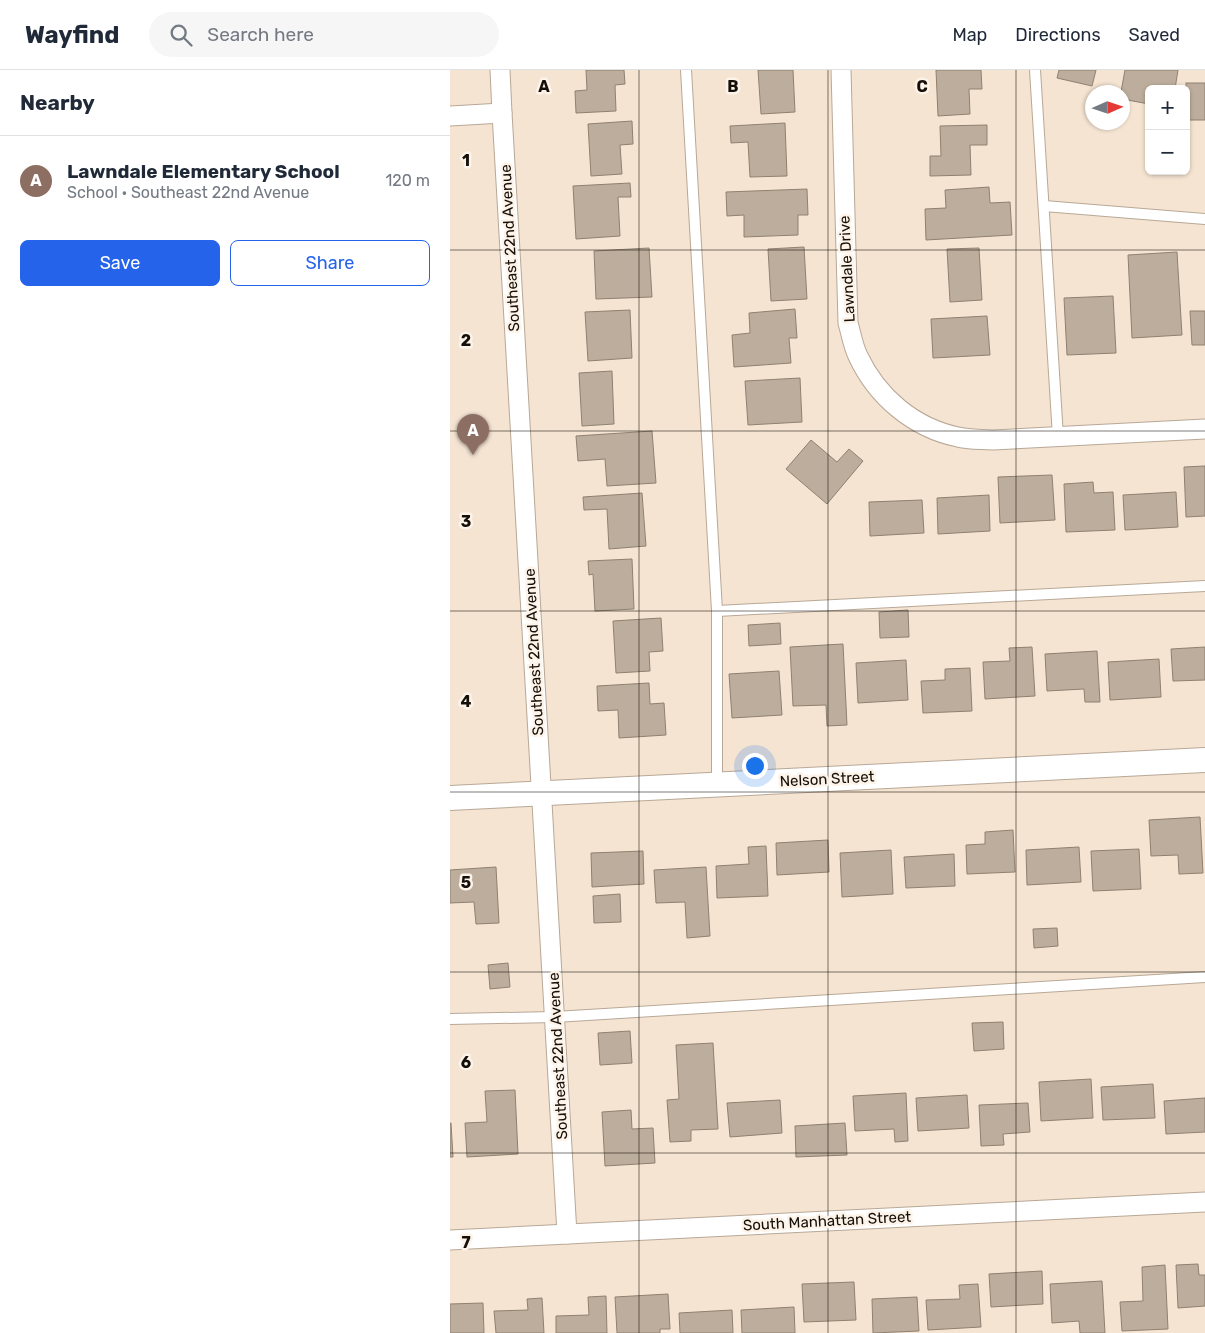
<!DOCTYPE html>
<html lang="en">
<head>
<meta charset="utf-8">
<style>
	body { margin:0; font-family:Rubik,sans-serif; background:#f6f6f7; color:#1f2937 }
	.controls { position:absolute; right:15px; top:15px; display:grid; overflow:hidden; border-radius:8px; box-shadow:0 1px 4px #0004 }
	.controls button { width:45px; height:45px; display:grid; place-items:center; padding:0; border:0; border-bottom:1px solid #e0e1e3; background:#fff; color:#1f2937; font:25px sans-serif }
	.compass { position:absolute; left:635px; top:15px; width:45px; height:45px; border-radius:50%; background:#fff; box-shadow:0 1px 4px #0004; rotate:87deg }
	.you { position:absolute; left:304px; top:695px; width:18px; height:18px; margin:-12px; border:4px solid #fff; border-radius:50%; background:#1a73e8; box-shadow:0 0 0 8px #1a73e833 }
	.badge { display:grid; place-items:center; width:32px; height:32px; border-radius:50%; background:#2563eb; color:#fff; font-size:16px; font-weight:700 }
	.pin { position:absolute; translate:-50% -41px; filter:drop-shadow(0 1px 2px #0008) }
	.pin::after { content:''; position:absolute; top:26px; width:18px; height:15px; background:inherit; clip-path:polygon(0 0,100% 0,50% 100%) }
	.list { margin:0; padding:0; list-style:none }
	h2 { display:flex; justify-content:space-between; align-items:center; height:65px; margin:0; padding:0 20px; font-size:21px }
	h2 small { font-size:16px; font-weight:400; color:#747a83 }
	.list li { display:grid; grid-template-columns:32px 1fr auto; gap:15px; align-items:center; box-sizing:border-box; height:90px; padding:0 20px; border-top:1px solid #e0e1e3 }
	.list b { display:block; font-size:19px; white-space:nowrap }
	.list p { margin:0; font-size:16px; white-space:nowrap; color:#747a83 }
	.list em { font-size:16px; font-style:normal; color:#747a83 }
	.actions { display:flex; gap:10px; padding:15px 20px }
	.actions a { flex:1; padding:11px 0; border:1px solid #2563eb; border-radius:8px; text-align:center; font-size:18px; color:#2563eb }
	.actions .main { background:#2563eb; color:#fff }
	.icon { flex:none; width:28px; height:28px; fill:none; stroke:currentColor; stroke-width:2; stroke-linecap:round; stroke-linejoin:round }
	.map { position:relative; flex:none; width:755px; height:1263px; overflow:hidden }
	header { display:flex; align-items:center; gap:30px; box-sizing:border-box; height:70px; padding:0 25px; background:#fff; border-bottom:1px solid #e0e1e3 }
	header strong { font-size:24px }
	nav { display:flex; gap:28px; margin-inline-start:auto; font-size:18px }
	.search { width:350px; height:45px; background:#f6f6f7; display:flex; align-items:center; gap:12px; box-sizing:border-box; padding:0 18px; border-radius:28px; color:#747a83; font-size:19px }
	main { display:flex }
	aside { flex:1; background:#fff }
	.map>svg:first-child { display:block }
	.building { fill:#bdad9c; stroke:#8f8070 }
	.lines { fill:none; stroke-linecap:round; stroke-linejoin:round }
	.service-casing { stroke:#b8a897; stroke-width:12 }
	.minor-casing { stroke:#b8a897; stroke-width:21 }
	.tertiary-casing { stroke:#b8a897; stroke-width:26 }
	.service { stroke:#fff; stroke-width:10 }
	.minor { stroke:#fff; stroke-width:19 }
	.tertiary { stroke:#fff; stroke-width:24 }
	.grid { fill:none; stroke:#140f09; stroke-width:1; stroke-opacity:0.55 }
	.labels { text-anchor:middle; stroke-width:5; stroke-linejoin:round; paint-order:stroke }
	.street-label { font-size:15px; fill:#140f09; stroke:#fdf3e8 }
	.grid-label { font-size:16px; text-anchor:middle; font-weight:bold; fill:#140f09; stroke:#fdf3e8; stroke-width:5; stroke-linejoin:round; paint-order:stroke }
</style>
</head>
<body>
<header>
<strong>Wayfind</strong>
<div class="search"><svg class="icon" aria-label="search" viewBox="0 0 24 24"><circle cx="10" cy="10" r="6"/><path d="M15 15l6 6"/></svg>Search here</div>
<nav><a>Map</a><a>Directions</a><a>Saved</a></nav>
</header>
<main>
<aside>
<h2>Nearby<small></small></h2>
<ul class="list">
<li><span class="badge" style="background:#8d6e63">A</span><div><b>Lawndale Elementary School</b><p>School · Southeast 22nd Avenue</p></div><em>120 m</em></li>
</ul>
<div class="actions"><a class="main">Save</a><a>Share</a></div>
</aside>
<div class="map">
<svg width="755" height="1263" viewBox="0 0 755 1263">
	<rect width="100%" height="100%" fill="#f5e4d2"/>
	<!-- building -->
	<g class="building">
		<polygon points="136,0 174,0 175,14 165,15 166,41 126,43 125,21 137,20"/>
		<polygon points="308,0 343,0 345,42 311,44"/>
		<polygon points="486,0 531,0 532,19 519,19 520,44 488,46"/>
		<polygon points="609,0 646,0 642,16 607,8"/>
		<polygon points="675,0 728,0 725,19 699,19 699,34 672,29 672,22 671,22"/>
		<rect x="736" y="13" width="19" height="37"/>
		<polygon points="182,51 183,74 170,75 172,104 141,106 138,54"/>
		<polygon points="335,53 337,106 300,107 298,72 281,73 280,56"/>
		<polygon points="537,55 537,75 520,75 521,105 480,106 480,86 491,86 490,56"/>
		<polygon points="180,113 181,127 168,127 170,166 126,169 123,116"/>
		<polygon points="539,117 540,133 560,132 562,165 476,170 475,139 496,138 495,120"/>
		<polygon points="357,119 358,145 348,145 348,165 294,167 294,145 277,146 276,122"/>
		<polygon points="354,177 357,229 321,231 318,179"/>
		<polygon points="199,178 202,227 146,229 144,181"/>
		<polygon points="529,178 532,230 500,232 497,179"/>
		<polygon points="727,182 732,265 682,268 678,185"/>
		<polygon points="663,226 666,283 617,285 614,228"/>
		<polygon points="345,239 347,268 339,268 341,293 284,297 282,265 300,263 299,243"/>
		<polygon points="180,240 182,288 138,291 135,242"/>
		<polygon points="740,241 755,241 755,275 742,275"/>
		<polygon points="537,246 540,285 483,288 481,249"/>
		<polygon points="162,301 164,354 132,356 129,303"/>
		<polygon points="350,308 352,352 298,355 295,311"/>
		<polygon points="202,361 206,413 157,416 155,389 128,391 126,366"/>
		<polygon points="361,370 387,392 399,379 413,391 377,434 336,399"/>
		<polygon points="755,396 755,446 736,447 734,397"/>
		<polygon points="602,405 605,450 550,453 548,407"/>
		<polygon points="643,412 644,423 663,422 665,460 616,462 614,414"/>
		<polygon points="726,422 728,457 675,460 673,425"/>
		<polygon points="192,423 196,476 159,479 157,439 134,440 133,427"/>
		<polygon points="539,425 540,461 488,464 487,428"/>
		<polygon points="472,430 474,463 420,466 419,432"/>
		<polygon points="182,489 184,539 145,541 143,504 139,505 138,491"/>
		<polygon points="458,540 459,567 430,568 429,542"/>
		<polygon points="211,548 213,581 199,582 200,601 166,603 163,551"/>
		<polygon points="330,553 331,574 299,576 298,555"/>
		<polygon points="393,574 397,655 377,656 376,635 343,636 340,577"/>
		<polygon points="582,577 585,626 535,629 533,592 560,591 559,578"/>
		<polygon points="755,577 755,610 723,611 721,579"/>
		<polygon points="647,581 650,632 635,632 634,619 597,621 595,584"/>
		<polygon points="709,589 711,627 660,630 658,592"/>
		<polygon points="456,590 458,630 408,633 406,593"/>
		<polygon points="520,598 522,641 473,643 471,611 495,610 495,599"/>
		<polygon points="329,601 332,645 282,648 279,604"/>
		<polygon points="199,613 200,634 214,633 216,665 169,668 168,640 148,641 147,616"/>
		<polygon points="750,747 753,803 729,804 728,785 701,786 699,750"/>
		<polygon points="563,760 565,802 517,804 516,775 535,774 535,762"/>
		<polygon points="378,770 379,802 327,805 326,773"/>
		<polygon points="316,776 318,826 267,828 266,796 299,794 298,777"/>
		<polygon points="629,777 631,812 577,815 576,780"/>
		<polygon points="689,779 691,819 643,821 641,781"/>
		<polygon points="441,780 443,824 392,827 390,783"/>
		<polygon points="193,781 194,814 142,817 141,783"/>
		<polygon points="504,784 505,816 456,818 454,787"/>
		<polygon points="46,797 49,853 26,854 24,832 0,833 0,800"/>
		<polygon points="256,797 260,866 237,868 235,832 206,833 204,800"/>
		<polygon points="170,824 171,852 144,853 143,826"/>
		<polygon points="607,858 608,876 584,878 583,859"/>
		<polygon points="58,893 60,917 40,919 38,895"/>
		<polygon points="553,952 554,979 524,981 522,953"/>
		<polygon points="180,961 182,993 150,995 148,963"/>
		<polygon points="263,973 268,1059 241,1060 241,1071 220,1072 217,1030 229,1029 226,975"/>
		<polygon points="641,1009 643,1048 591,1051 589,1012"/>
		<polygon points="703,1014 705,1048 653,1050 651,1017"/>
		<polygon points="65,1020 68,1084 17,1087 15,1053 37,1052 35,1021"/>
		<polygon points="456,1023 458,1071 445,1072 444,1059 405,1061 403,1026"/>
		<polygon points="517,1025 519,1058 468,1061 466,1028"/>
		<polygon points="755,1028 755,1062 716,1064 714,1031"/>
		<polygon points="330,1030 332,1063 280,1067 277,1033"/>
		<polygon points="578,1033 580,1062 553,1064 554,1075 531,1076 529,1035"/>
		<polygon points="181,1040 182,1059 203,1058 205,1093 155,1096 152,1042"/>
		<polygon points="0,1053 1,1053 3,1087 0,1087"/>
		<polygon points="395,1053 397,1085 346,1087 345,1056"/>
		<polygon points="748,1194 749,1205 755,1205 755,1236 728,1238 726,1195"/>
		<polygon points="715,1195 718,1259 672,1261 670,1232 693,1231 692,1197"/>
		<polygon points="592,1201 593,1234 541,1237 539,1204"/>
		<polygon points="652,1211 655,1263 630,1263 629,1251 602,1253 600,1214"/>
		<polygon points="404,1212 406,1250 354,1252 352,1214"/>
		<polygon points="528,1214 531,1257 478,1260 476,1230 510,1229 509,1215"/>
		<polygon points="218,1224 220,1259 210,1259 210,1263 167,1263 165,1227"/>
		<polygon points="156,1226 157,1263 106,1263 106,1246 139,1245 138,1227"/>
		<polygon points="467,1227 469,1261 423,1263 422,1229"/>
		<polygon points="92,1228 94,1263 46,1263 44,1241 78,1240 77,1229"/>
		<polygon points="33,1233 34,1263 0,1263 0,1234"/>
		<polygon points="344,1237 345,1263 292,1263 291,1240"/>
		<polygon points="282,1240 283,1263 230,1263 229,1243"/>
	</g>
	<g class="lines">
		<defs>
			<g id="service">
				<polyline points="236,0 267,541 267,714"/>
				<polyline points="585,0 608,367"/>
				<polyline points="594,136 755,149"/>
				<polyline points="267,541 755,516"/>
				<polyline points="0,949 105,947 755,907"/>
			</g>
			<g id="minor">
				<polyline points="50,0 52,43 117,1164"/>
				<path d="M391 0 398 253C401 263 403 276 408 286 427 327 464 358 508 367 519 370 532 369 543 370L755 359"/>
				<polyline points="0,46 52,43"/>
				<polyline points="0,1170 755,1132"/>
			</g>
			<polyline id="tertiary" points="0,728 755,690"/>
		</defs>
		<!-- service casing -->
		<use href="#service" class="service-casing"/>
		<!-- minor casing -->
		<use href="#minor" class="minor-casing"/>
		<!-- tertiary casing -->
		<use href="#tertiary" class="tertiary-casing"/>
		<!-- service -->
		<use href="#service" class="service"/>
		<!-- minor -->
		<use href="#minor" class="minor"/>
		<!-- tertiary -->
		<use href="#tertiary" class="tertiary"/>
	</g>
	<!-- grid -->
	<path class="grid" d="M189 0V1263M378 0V1263M566 0V1263M0 180H755M0 361H755M0 541H755M0 722H755M0 902H755M0 1083H755"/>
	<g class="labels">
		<!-- street labels -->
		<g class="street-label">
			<text transform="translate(60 178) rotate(-93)" y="5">Southeast 22nd Avenue</text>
			<text transform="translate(397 199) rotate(-93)" y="5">Lawndale Drive</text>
			<text transform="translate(84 582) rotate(-93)" y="5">Southeast 22nd Avenue</text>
			<text transform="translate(377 709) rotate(-3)" y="5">Nelson Street</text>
			<text transform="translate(108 986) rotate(-93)" y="5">Southeast 22nd Avenue</text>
			<text transform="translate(377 1151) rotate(-3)" y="5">South Manhattan Street</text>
		</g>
	</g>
	<g class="grid-label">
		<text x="94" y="22">A</text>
		<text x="283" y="22">B</text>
		<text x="472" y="22">C</text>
		<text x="16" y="96">1</text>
		<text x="16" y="276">2</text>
		<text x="16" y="457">3</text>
		<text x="16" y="637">4</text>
		<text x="16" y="818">5</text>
		<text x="16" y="998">6</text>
		<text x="16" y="1178">7</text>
	</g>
</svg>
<div class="controls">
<button>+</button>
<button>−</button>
</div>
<svg class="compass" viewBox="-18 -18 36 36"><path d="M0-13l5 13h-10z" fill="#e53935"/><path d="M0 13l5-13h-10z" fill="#747a83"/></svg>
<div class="you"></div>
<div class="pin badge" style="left:23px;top:385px;background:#8d6e63">A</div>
</div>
</main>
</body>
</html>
